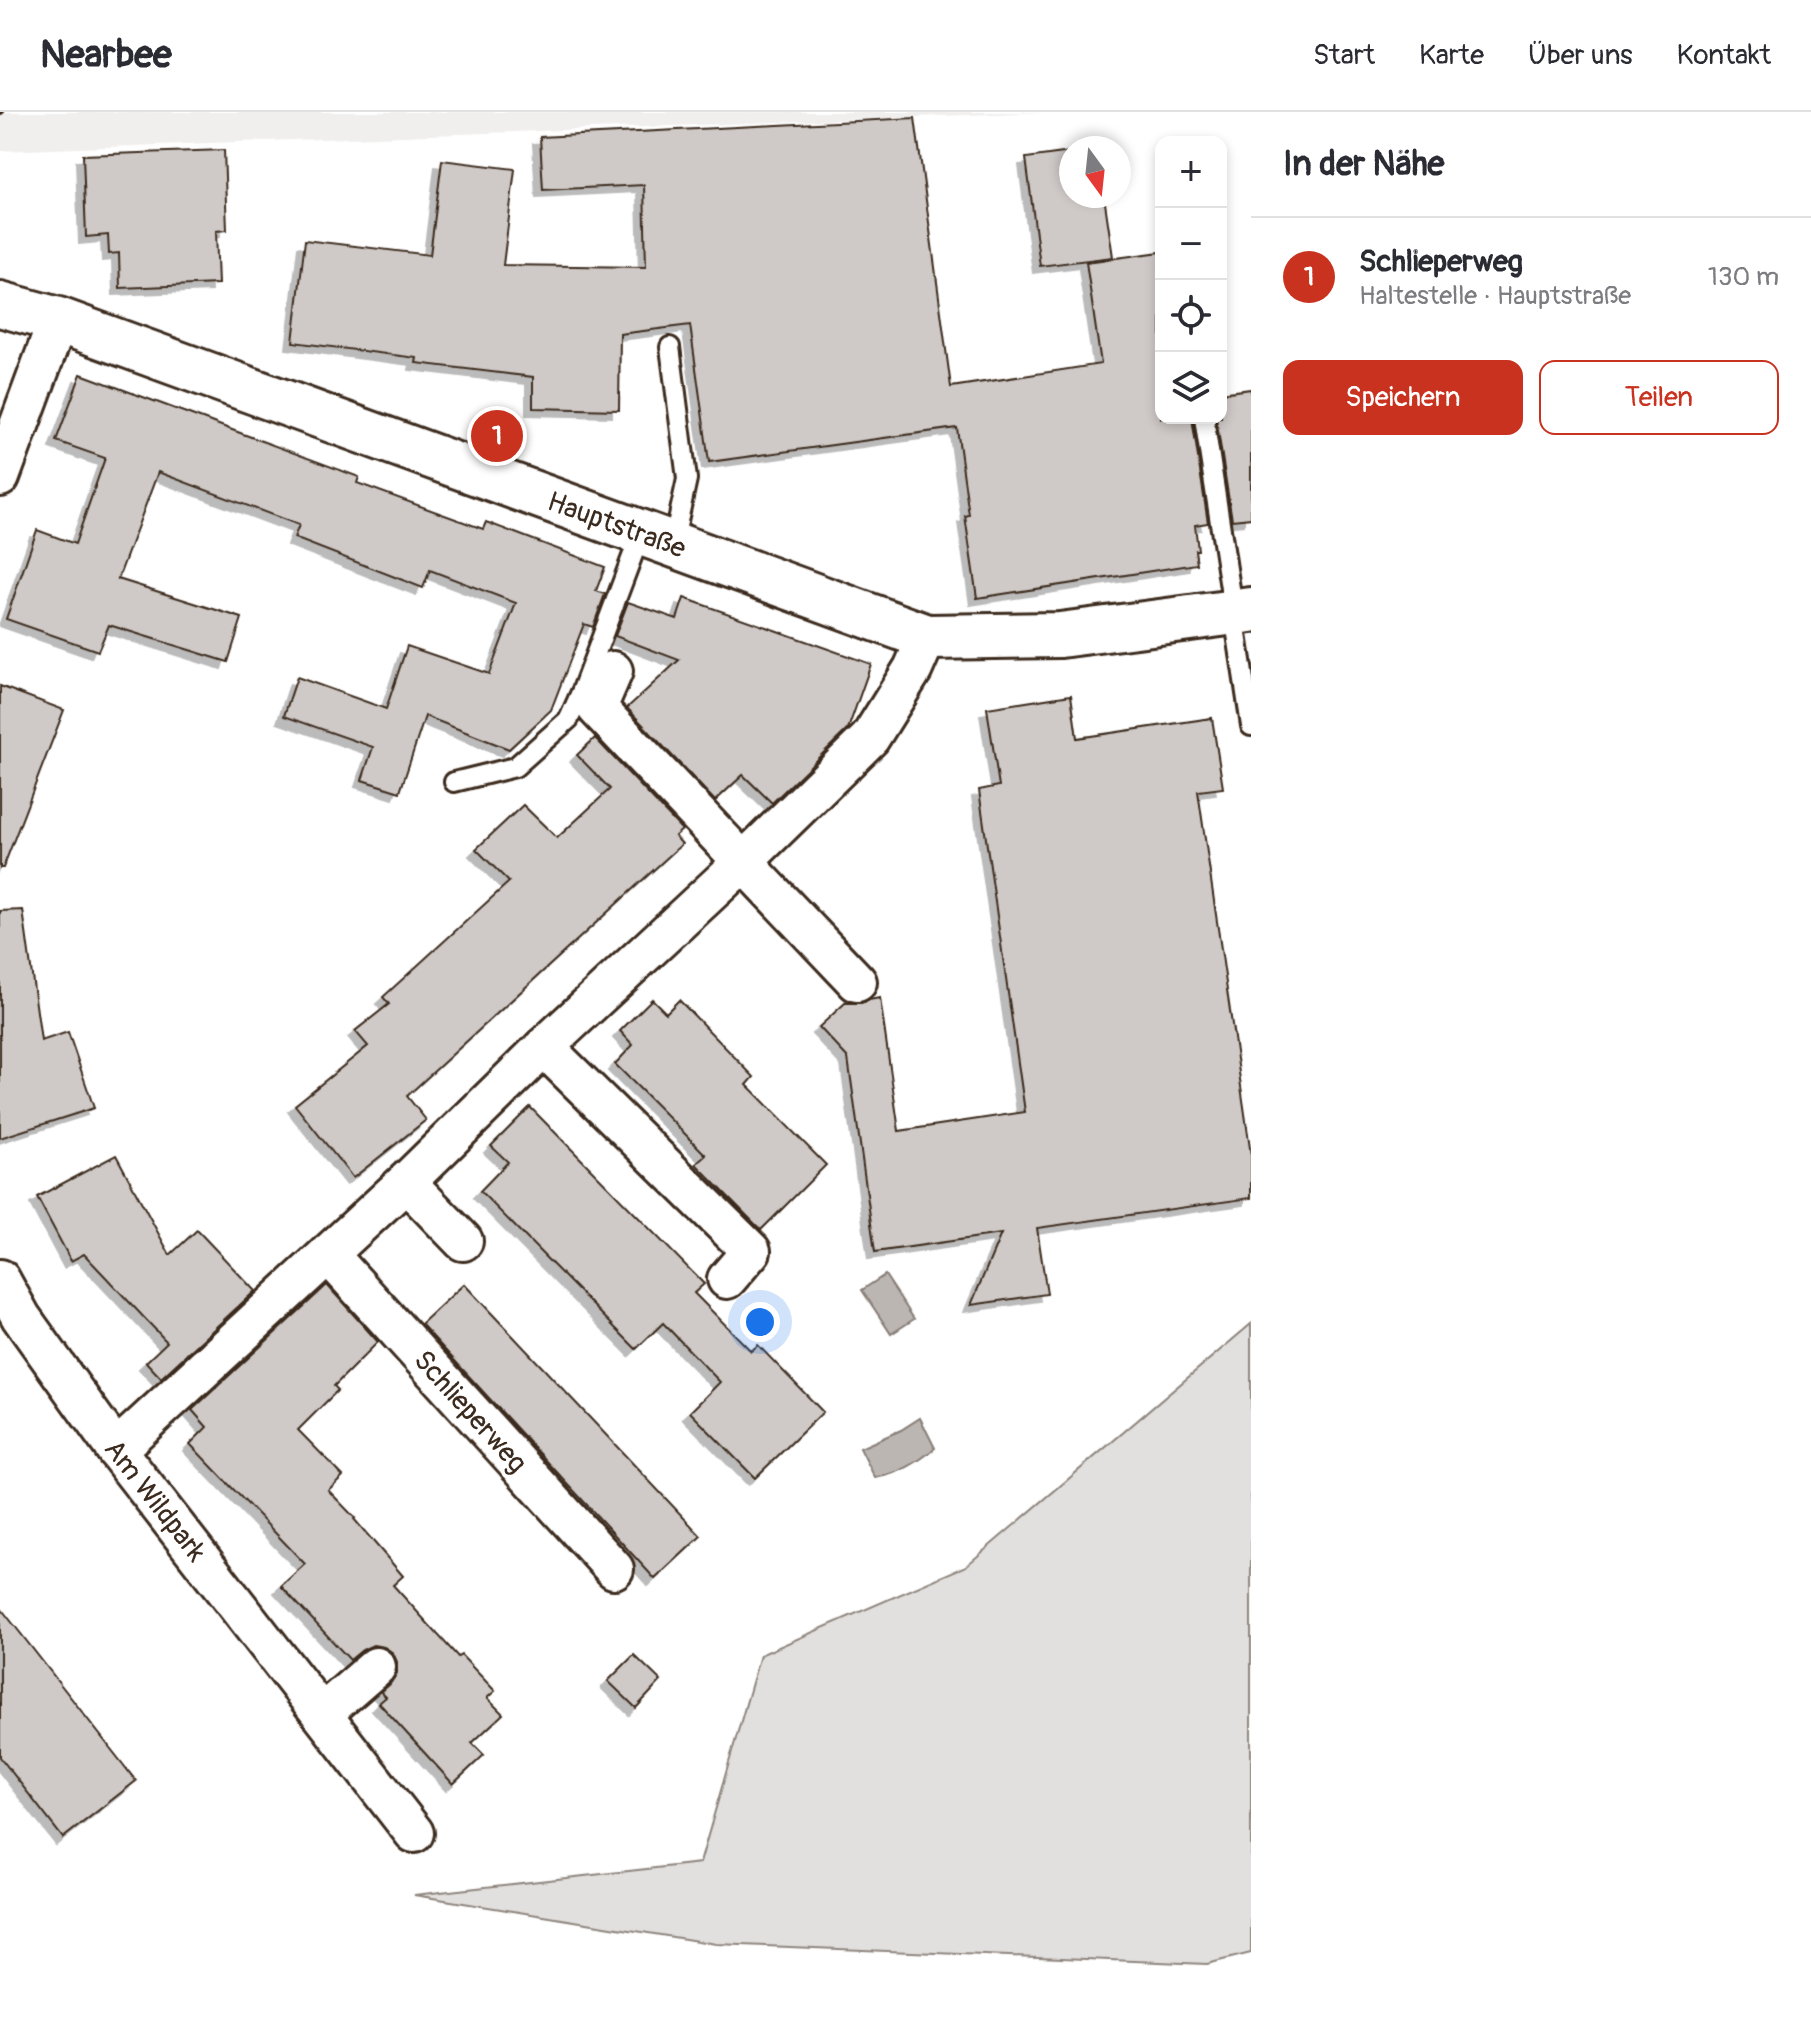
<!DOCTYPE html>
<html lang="de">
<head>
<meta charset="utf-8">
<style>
	body { margin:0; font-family:Pangolin,sans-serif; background:#f7f7f7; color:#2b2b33 }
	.controls { position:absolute; right:24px; top:24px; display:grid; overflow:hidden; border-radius:16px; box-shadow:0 4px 12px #0003 }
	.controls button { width:72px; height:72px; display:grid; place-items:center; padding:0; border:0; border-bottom:2px solid #e1e1e2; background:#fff; color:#2b2b33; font:40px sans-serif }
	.compass { position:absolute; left:1059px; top:24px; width:72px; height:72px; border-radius:50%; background:#fff; box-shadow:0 4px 12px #0003; rotate:165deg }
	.you { position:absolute; left:760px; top:1210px; width:28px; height:28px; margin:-20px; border:6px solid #fff; border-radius:50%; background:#1a73e8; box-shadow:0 0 0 12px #1a73e833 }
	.badge { display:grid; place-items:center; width:52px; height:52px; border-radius:50%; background:#c8321e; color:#fff; font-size:26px; font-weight:700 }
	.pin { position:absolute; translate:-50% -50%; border:4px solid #fff; box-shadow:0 2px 8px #0006 }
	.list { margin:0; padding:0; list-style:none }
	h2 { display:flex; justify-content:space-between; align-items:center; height:104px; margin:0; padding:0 32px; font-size:34px }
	h2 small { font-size:26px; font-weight:400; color:#7c7c81 }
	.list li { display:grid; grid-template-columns:52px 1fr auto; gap:24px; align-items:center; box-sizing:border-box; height:120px; padding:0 32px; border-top:2px solid #e1e1e2 }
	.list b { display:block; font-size:30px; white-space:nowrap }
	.list p { margin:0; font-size:26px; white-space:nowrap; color:#7c7c81 }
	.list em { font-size:26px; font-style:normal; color:#7c7c81 }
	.actions { display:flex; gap:16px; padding:24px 32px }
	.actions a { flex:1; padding:18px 0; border:2px solid #c8321e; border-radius:16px; text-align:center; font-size:28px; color:#c8321e }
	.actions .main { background:#c8321e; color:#fff }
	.icon { flex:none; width:44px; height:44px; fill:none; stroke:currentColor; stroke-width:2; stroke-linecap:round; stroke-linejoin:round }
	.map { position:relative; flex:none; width:1251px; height:1917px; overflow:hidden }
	header { display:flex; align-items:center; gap:48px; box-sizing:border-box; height:112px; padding:0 40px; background:#fff; border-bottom:2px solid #e1e1e2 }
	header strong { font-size:38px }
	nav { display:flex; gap:44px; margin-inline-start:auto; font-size:28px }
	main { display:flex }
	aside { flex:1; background:#fff }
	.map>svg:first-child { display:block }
	.built { fill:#f1efee }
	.green { fill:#e2e0de; stroke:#8e857e; stroke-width:2 }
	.water { fill:#bcb6b3; stroke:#887e77; stroke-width:2 }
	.building { fill:#cfcac7; stroke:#3b2a1e; stroke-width:2; filter:url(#shadow) }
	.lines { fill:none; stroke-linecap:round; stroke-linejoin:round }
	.service-casing { stroke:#3b2a1e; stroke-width:24 }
	.minor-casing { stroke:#3b2a1e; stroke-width:44 }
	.tertiary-casing { stroke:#3b2a1e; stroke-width:50 }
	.service { stroke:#fff; stroke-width:18 }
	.minor { stroke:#fff; stroke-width:38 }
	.tertiary { stroke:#fff; stroke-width:44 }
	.rail { stroke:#3b2a1e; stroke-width:6 }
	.labels { text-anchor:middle; stroke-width:7; stroke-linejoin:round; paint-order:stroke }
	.street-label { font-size:28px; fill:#3b2a1e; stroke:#fff }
</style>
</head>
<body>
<header>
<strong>Nearbee</strong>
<nav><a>Start</a><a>Karte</a><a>Über uns</a><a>Kontakt</a></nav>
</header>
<main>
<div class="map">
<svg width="1251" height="1917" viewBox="0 0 1251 1917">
	<defs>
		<filter id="shadow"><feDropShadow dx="-7" dy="7" stdDeviation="0" flood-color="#0004"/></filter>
	</defs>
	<rect width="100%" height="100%" fill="#fff"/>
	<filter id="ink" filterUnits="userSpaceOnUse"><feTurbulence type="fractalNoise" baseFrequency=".0125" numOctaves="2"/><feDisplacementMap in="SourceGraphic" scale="16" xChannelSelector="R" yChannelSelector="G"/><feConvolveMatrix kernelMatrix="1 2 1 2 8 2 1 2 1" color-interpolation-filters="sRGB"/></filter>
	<g filter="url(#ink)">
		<!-- built -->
		<polygon class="built" points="0,0 1046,0 0,39"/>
		<!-- green -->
		<polygon class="green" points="1251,1212 1251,1841 1207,1852 716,1832 414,1783 700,1751 760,1543 966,1454"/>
		<!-- water -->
		<g class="water">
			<polygon points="885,1163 914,1207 891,1222 862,1178"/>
			<path d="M920 1306 935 1336C917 1351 899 1362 875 1366L860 1336 901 1318Z"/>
		</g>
		<!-- building -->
		<g class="building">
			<polygon points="915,6 951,275 1101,252 1086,150 1161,140 1161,306 1192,306 1208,411 1195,413 1198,438 1195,438 1197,452 977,486 965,404 969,403 957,316 709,350 690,213 620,222 619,298 533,296 533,265 416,251 417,246 293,230 305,128 430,143 442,48 515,57 503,153 646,155 644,73 543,78 540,25"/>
			<polygon points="224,38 227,118 216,119 218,172 120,176 119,141 109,142 108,123 86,125 83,43"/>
			<polygon points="1071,40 1071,84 1104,84 1113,145 1040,154 1026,46"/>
			<polygon points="81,262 359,365 357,371 483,417 486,410 605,455 596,479 605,482 593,515 584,512 551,598 509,637 425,604 400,680 362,668 373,635 284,604 297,565 386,597 407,534 489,562 516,491 430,458 423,476 294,426 299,413 158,360 118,467 242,506 228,550 109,513 98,539 6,507 37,418 75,432 105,346 56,329"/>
			<polygon points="1251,277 1251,406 1232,408 1216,306 1221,306 1221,281"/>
			<polygon points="684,486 871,552 848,617 772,691 743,663 715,689 627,596 679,548 615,524 628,490 677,507"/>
			<polygon points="0,574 64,598 3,756 0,756"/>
			<polygon points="1071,583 1077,626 1212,606 1223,676 1198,679 1251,1043 1251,1086 1037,1116 1047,1182 971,1193 1001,1122 875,1140 848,946 819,915 845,891 861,891 869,888 880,886 899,1019 1025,1000 979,678 999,674 987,596"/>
			<polygon points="595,626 682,718 675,724 682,732 407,984 426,1008 353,1066 295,993 368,934 355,919 389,892 383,885 509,770 476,737 523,693 557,726 610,677 577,643"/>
			<polygon points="23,798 41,929 68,920 94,996 0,1026 0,799"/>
			<polygon points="652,887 666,901 679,888 754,965 747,973 826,1053 761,1118 696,1052 706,1043 615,952 633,933 620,919"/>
			<polygon points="530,995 704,1172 694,1181 751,1239 758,1233 823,1300 755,1366 690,1300 720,1270 663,1211 636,1237 480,1079 508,1050 491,1034"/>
			<polygon points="116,1043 170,1143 197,1118 255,1179 161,1266 146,1250 167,1230 84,1142 71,1149 37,1085"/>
			<polygon points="464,1172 701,1424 655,1467 421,1212"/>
			<polygon points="327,1173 378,1230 334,1274 338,1278 298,1318 343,1364 328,1378 355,1406 354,1407 403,1464 393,1473 458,1545 461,1543 495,1579 487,1586 503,1602 472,1631 484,1643 453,1672 379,1591 386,1585 381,1580 390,1572 397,1561 397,1550 393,1541 384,1535 373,1533 362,1538 350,1548 281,1474 305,1452 190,1332 207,1315 192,1298"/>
			<polygon points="0,1495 136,1669 63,1726 0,1645"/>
			<polygon points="634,1543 661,1569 636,1596 608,1569"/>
		</g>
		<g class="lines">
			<defs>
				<g id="service">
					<polyline points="670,235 687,367 673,432"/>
					<polyline points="1204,306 1251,614"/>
					<polyline points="454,670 515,655 569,607 582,578 641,421"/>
				</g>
				<g id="minor">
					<polyline points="0,365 58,208"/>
					<polyline points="613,559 597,596 857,870"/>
					<polyline points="544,935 751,1139 727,1167"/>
					<polyline points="406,1070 463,1129"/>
					<polyline points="328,1142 614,1457"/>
					<polyline points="0,1167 21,1205 116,1338 414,1721"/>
					<polyline points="116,1338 406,1070 544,935 742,751 870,626 913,557 927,525"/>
					<polyline points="322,1602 376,1555"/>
				</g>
				<polyline id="tertiary" points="0,192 58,208 927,525 1060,523 1251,498"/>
			</defs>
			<!-- service casing -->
			<use href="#service" class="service-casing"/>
			<!-- minor casing -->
			<use href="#minor" class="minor-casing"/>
			<!-- tertiary casing -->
			<use href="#tertiary" class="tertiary-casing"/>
			<!-- service -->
			<use href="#service" class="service"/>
			<!-- minor -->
			<use href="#minor" class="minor"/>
			<!-- tertiary -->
			<use href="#tertiary" class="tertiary"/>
			<!-- rail -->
			<polyline class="rail" points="0,0 1,0"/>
		</g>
	</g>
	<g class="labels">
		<!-- street labels -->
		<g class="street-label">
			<text transform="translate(617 412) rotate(20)" y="10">Hauptstraße</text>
			<text transform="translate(471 1299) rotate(48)" y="10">Schlieperweg</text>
			<text transform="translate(156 1388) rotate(52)" y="10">Am Wildpark</text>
		</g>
	</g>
</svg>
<div class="controls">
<button>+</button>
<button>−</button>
<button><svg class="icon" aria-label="locate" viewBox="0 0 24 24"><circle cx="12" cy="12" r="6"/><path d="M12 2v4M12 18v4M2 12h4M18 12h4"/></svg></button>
<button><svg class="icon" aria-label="layers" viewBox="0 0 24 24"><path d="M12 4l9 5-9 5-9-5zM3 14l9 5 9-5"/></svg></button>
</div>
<svg class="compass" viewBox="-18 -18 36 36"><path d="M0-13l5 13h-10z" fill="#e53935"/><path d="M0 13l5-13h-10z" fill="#7c7c81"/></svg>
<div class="you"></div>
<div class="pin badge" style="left:497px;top:324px">1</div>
</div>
<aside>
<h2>In der Nähe<small></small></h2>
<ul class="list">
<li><span class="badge">1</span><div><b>Schlieperweg</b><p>Haltestelle · Hauptstraße</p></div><em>130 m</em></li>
</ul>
<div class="actions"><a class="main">Speichern</a><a>Teilen</a></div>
</aside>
</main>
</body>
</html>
